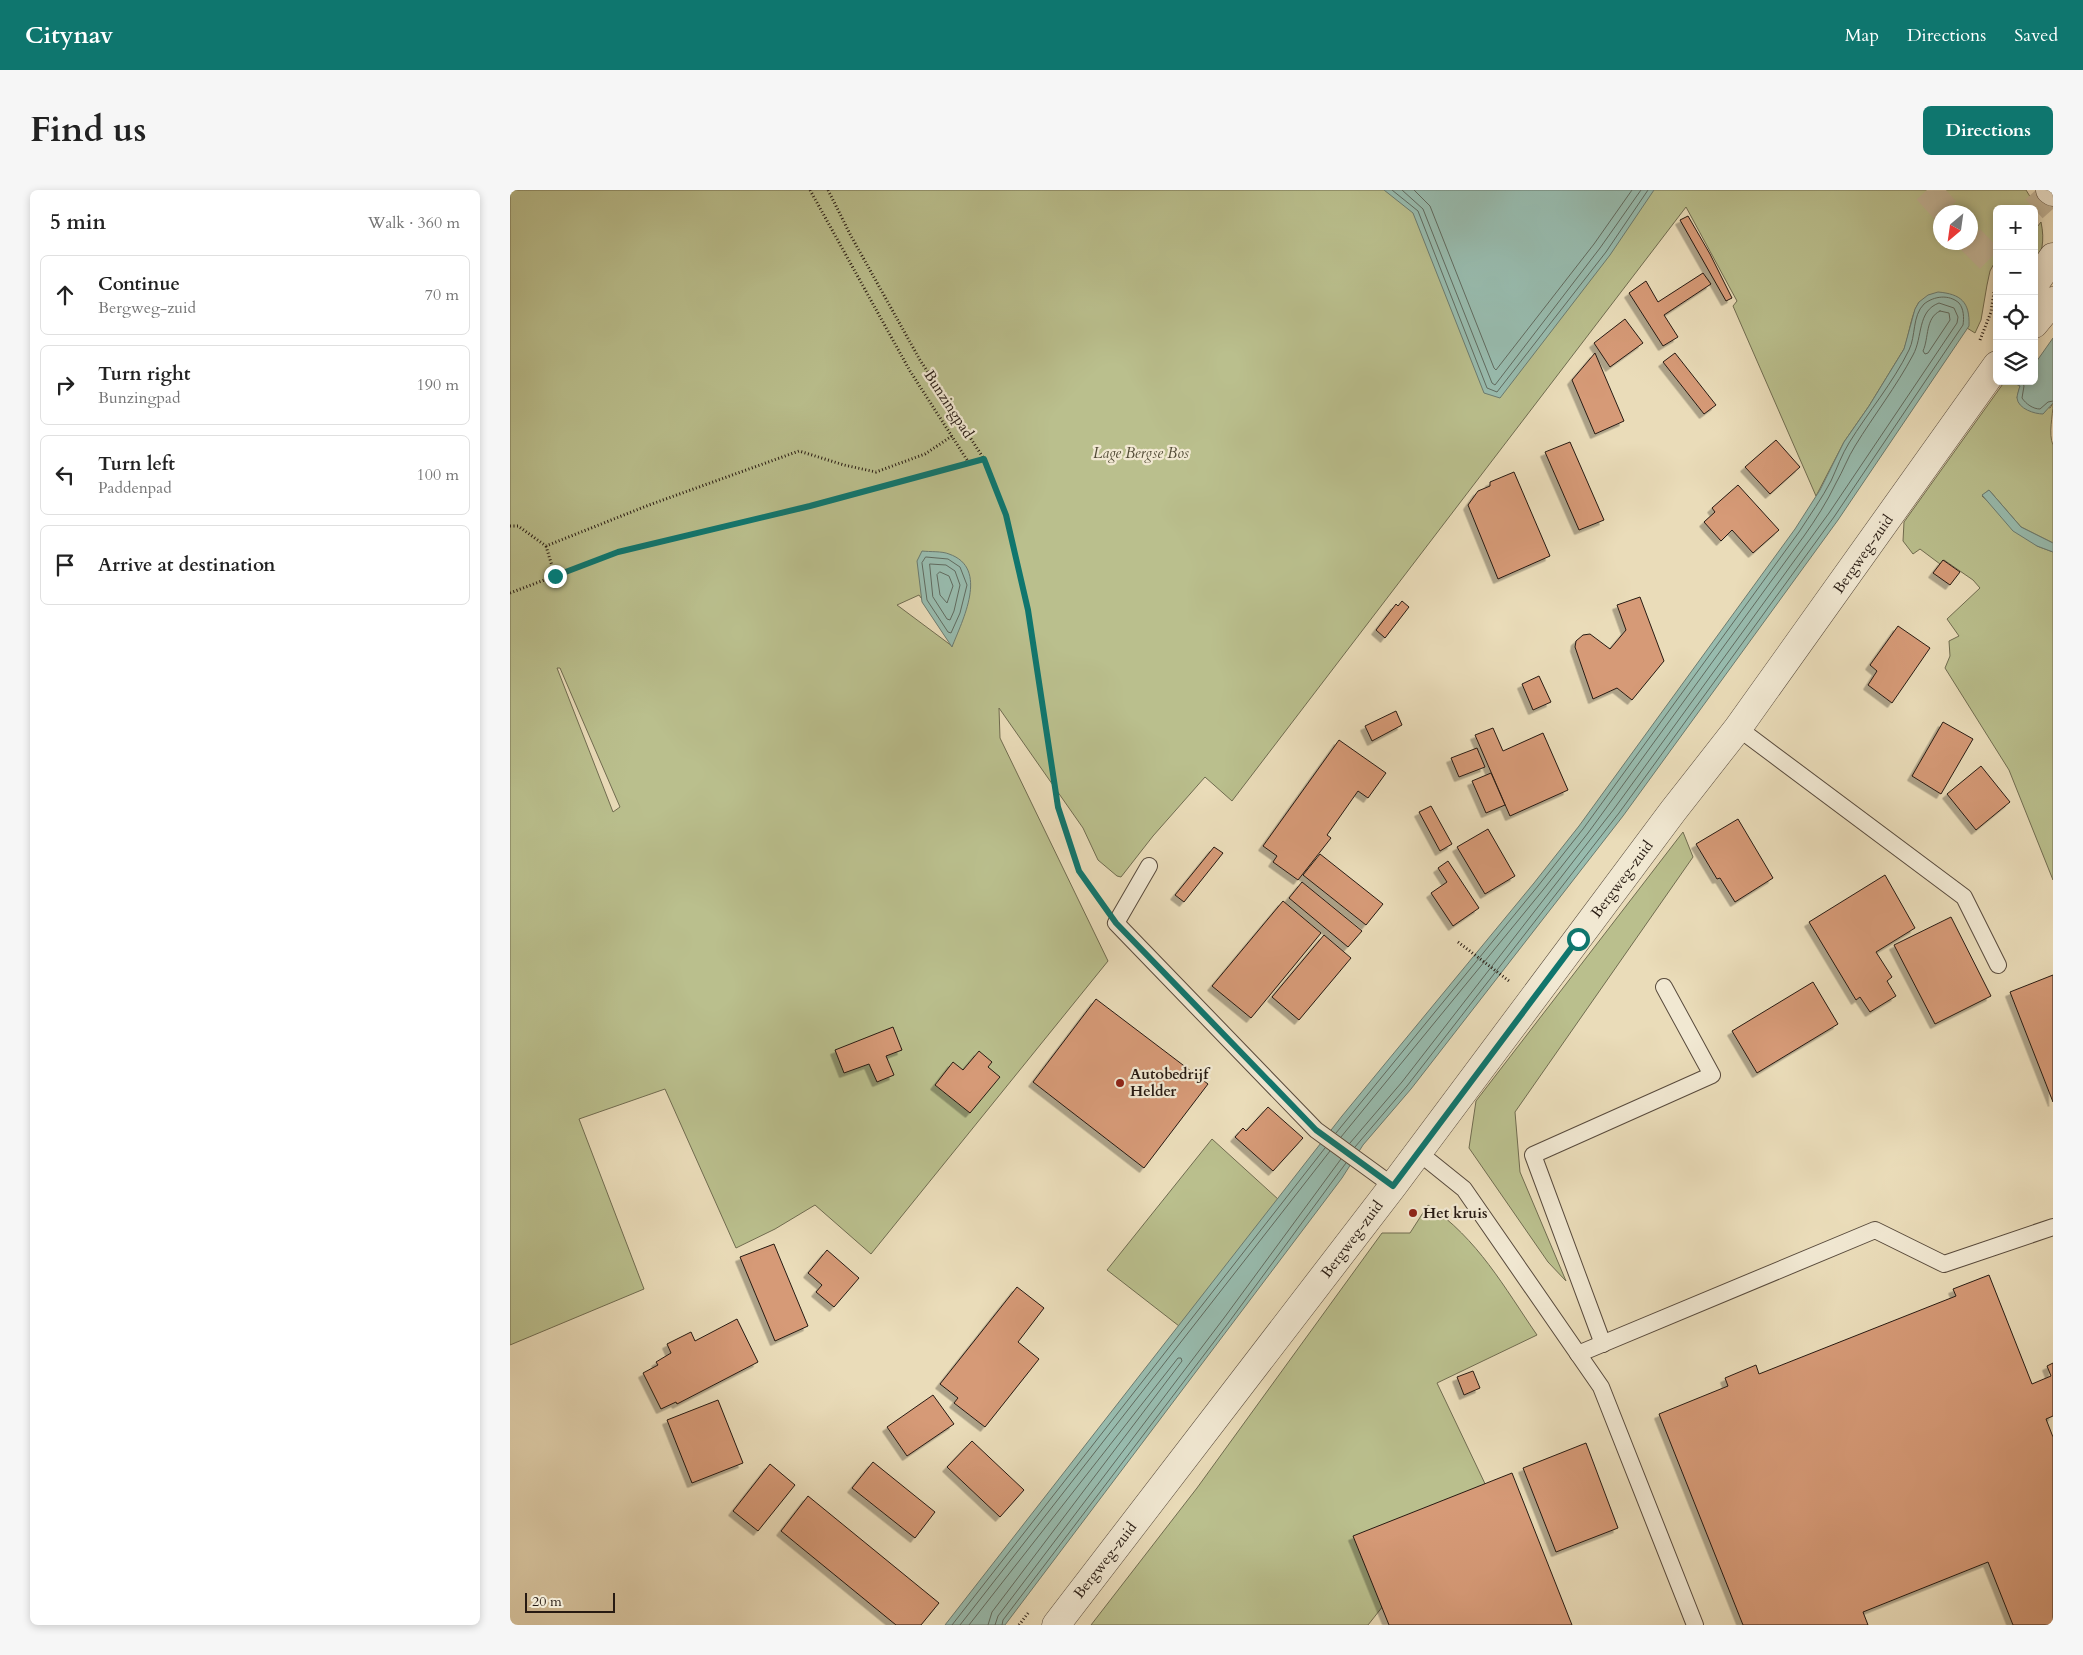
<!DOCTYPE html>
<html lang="en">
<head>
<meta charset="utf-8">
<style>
	body { margin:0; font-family:Cardo,serif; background:#f6f6f6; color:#222 }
	.controls { position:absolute; right:15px; top:15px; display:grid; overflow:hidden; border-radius:8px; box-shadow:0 2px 8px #0003 }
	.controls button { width:45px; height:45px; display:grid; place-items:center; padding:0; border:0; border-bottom:1px solid #e0e0e0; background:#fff; color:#222; font:25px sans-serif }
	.compass { position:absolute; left:1423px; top:15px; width:45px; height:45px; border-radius:50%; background:#fff; box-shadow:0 2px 8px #0003; rotate:209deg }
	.scale { position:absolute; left:15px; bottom:12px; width:90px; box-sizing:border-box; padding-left:5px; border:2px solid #271a12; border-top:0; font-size:14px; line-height:18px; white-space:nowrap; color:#271a12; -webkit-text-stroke:4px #f1e8d2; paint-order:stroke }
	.stop { position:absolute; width:15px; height:15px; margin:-11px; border:4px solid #0f766e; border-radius:50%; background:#fff }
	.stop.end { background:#0f766e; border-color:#fff; box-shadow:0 1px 5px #0008 }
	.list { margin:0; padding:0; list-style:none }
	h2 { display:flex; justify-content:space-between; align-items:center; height:65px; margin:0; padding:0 20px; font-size:21px }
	h2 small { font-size:16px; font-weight:400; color:#767676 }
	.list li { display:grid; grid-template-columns:32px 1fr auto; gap:15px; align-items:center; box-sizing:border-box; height:80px; margin:0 10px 10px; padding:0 10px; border:1px solid #e0e0e0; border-radius:8px }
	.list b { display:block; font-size:19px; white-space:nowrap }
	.list p { margin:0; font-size:16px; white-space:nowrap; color:#767676 }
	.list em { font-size:16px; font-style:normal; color:#767676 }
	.icon { flex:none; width:28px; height:28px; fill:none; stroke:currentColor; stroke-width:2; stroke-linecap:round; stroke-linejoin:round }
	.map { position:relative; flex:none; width:1543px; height:1435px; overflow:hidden; border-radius:8px }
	header { display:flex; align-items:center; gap:30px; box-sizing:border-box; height:70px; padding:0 25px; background:#0f766e; color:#fff }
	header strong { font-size:24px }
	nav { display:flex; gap:28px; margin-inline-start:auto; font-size:18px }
	.intro { display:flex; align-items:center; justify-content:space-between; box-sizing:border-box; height:120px; padding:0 30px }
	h1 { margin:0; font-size:35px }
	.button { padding:12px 22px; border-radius:8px; background:#0f766e; color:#fff; font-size:18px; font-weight:700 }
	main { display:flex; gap:30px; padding:0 30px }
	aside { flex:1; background:#fff; border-radius:8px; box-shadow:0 2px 8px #0003 }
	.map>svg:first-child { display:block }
	.green { fill:#babf8d; stroke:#706c50; fill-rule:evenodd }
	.water { fill:#98bcaf; stroke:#6b7b70 }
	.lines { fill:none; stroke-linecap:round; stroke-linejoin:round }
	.shore { stroke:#606b60; stroke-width:1 }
	.building { fill:#d69a77; stroke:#271a12; filter:url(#shadow) }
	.motorway-tunnel { stroke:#c3b598; stroke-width:28; stroke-dasharray:28 14; stroke-linecap:butt }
	.service-casing { stroke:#584a3c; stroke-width:18 }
	.minor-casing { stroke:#584a3c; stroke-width:29 }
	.tertiary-casing { stroke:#584a3c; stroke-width:29 }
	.path { stroke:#271a12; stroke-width:3; stroke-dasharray:1 2.5; stroke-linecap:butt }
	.service { stroke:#f1e8d2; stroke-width:16 }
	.minor { stroke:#f1e8d2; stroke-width:28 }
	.tertiary { stroke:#f1e8d2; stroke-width:28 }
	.route { stroke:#0f766e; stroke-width:6 }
	.poi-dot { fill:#8f2418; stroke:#f1e8d2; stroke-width:2 }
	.labels { text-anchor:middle; stroke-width:4.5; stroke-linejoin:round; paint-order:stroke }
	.street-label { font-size:15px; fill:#271a12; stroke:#f1e8d2 }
	.park-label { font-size:15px; font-style:italic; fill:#534c37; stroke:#f1e8d2 }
	.poi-label { font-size:15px; font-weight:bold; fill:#271a12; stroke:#f1e8d2; text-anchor:start }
</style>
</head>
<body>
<header>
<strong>Citynav</strong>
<nav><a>Map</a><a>Directions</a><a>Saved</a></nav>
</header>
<div class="intro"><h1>Find us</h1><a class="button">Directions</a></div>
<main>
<aside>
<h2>5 min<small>Walk · 360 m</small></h2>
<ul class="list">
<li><svg class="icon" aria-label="ahead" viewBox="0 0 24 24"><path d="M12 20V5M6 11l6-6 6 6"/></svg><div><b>Continue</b><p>Bergweg-zuid</p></div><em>70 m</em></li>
<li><svg class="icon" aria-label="right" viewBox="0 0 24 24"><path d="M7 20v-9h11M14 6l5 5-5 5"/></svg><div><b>Turn right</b><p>Bunzingpad</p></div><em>190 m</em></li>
<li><svg class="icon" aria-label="left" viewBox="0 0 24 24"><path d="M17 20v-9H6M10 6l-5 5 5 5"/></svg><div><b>Turn left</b><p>Paddenpad</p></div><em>100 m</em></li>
<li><svg class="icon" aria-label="arrive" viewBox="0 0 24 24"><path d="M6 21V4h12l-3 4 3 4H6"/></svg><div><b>Arrive at destination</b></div></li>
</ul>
</aside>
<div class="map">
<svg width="1543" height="1435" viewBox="0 0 1543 1435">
	<defs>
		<filter id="shadow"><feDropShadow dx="-4.5" dy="4.5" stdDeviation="0" flood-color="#0004"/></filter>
	</defs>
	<rect width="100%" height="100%" fill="#eadcb9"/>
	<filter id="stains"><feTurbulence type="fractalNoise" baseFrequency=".004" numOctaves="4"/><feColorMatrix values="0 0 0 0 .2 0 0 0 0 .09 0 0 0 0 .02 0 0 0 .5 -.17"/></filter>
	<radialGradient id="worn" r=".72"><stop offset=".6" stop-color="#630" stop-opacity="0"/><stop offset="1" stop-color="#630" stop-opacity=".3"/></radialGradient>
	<!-- green -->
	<g class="green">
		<path d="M0 0H1516L1524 13 1520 19H1487V68L1480 81 1477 95 1471 130 1465 143 1457 138 1459 136 1409 112C1400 127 1400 143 1394 159L1359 216 1334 252 1306 306 1223 116 1227 111 1176 17 722 611 695 587 643 646 611 687 607 686 588 670 573 638 489 518 490 548 598 771 361 1064 305 1015 265 1039 226 1058 155 899 69 929 134 1099 0 1155ZM1430 22H1460V52H1430ZM409 405 443 453 442 456 387 415ZM47 478H50L110 617 103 622Z"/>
		<path d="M1531 32C1535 51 1532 63 1524 80V41Z"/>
		<path d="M1495 191H1501L1510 196 1507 208 1540 218 1543 213C1543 227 1538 243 1543 255V353L1511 337 1479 300 1472 306 1527 356 1543 362V690L1499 580 1435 478 1440 466 1439 451 1449 446 1437 429 1470 398 1463 390 1434 370 1430 374 1410 359 1403 364 1393 351 1394 332Z"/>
		<polygon points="1173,642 1183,667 1005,922 1010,982 1056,1091 1038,1072 959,958 966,911"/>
		<polygon points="702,949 769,1010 669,1136 597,1080"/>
		<path d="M918 1015C968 1049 994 1097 1027 1145L927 1193 978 1300 873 1416 858 1435H581L687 1298 872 1043H900Z"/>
	</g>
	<!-- water -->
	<g class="water">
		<polygon points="874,0 1144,0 1100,65 990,208 974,203 903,23"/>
		<path d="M1428 102C1451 104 1460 112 1459 136L1328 330 1113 626 901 899 853 955 832 988 495 1435H435L832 926 1024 693 1069 636 1285 339 1310 300 1334 252 1359 216 1394 159 1405 119 1409 112 1418 105Z"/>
		<path d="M1543 148V213L1533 224C1525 224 1508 219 1507 208 1507 205 1509 199 1510 196L1502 192 1524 191V175Z"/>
		<polygon points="1479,300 1511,337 1543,353 1543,362 1527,356 1503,341 1472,305"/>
		<path d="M412 361C420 362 432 361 439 364 480 378 452 431 442 457L412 412 407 371Z"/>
	</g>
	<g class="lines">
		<!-- shore -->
		<g class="shore">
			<polyline points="882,0 908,21 977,198 987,202 1096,62 1138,0"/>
			<polyline points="892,0 913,19 982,193 985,195 1090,58 1131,0"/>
			<polyline points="904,0 920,16 984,178 986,180 1084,54 1122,0"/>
			<path d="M1430 121 1439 123 1440 130 1418 163 1415 164 1413 161C1419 148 1415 128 1430 121Z"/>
			<path d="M1512 191 1514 196 1512 208C1516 214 1523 219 1530 219L1538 212 1543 211"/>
			<polygon points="416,367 438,369 450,377 457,395 450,423 441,443 438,442 417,410 412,373"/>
			<polygon points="420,374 436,375 445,381 450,395 444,421 440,430 437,429 423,407"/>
			<polygon points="430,382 439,386 443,396 437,413 430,405 427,385"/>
			<path d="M826 943 1028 696 1073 639 1289 342C1300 325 1312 308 1321 291 1327 278 1332 264 1339 253 1358 222 1383 193 1399 160 1406 146 1402 126 1414 114 1424 106 1439 104 1449 113 1454 119 1454 128 1453 135L1324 327 1109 623 897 896 845 957"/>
			<path d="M831 947 1033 700 1078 643 1294 346C1306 329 1317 312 1326 293 1333 281 1338 267 1345 256 1364 225 1386 197 1403 165 1413 147 1407 121 1429 113L1444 118 1448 127 1447 133 1319 323 1104 619 892 892 840 953"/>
			<polyline points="442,1435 815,958"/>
			<polyline points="450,1435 820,961"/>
			<polyline points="459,1435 668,1168 671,1168 672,1171 482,1422 478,1435"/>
			<polyline points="485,1435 488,1426 714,1128 831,969"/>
			<polyline points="492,1435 493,1430 719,1132 836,973"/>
		</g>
	</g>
	<!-- building -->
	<g class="building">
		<polygon points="1178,26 1200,64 1222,108 1216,111 1170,30"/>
		<polygon points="1193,83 1201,94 1154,125 1168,147 1153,156 1119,103 1136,91 1148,112"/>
		<polygon points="1115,129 1133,153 1100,177 1084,153"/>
		<polygon points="1085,163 1114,231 1085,244 1062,190"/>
		<polygon points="1165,163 1206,215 1194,224 1153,172"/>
		<polygon points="1266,250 1290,277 1260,304 1235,277"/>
		<polygon points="1060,252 1094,330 1069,340 1035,262"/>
		<polygon points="1004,282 1040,366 988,389 958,315 968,301 980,296 980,292"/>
		<polygon points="1228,295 1269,340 1243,363 1222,340 1211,351 1194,332 1205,322 1202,318"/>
		<polygon points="1433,370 1450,382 1440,395 1423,383"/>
		<polygon points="1130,407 1154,471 1122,510 1107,498 1083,509 1065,457 1066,451 1073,445 1080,444 1100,459 1116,440 1107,415"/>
		<polygon points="892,411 899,417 875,448 866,440 886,414 888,416"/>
		<polygon points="1388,436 1420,458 1382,513 1358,495 1367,481 1360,475"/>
		<polygon points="1029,486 1041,512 1023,520 1012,494"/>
		<polygon points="886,521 892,535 862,551 855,536"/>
		<polygon points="1433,532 1463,549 1431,604 1402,586"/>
		<polygon points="983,538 993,561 1033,543 1058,600 1000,626 965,545"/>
		<polygon points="829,550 876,583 858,608 848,601 817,645 821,648 788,690 763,672 767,666 753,656"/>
		<polygon points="967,558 975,577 949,587 941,568"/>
		<polygon points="1471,576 1500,612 1466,640 1437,604"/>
		<polygon points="981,583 995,615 976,623 962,591"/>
		<polygon points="921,616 942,654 930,661 909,622"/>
		<polygon points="1228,629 1263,688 1225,712 1210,688 1207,689 1186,654"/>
		<polygon points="978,639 1005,686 975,704 947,657"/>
		<polygon points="704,657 713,663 674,712 665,705"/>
		<polygon points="810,664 873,714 856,735 793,685"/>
		<polygon points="938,671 969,718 943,736 921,703 937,692 928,678"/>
		<polygon points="1375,685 1405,738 1366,762 1382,787 1377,791 1386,806 1360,822 1350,807 1346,810 1299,732"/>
		<polygon points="792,692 852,741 838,757 779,708"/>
		<polygon points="773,711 811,743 741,828 702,796"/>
		<polygon points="1441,727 1481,806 1425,834 1384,755"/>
		<polygon points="814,745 841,768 789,830 762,807"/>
		<polygon points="1543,785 1543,912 1500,802"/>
		<polygon points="1303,792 1328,834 1247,883 1222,841"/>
		<polygon points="586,809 698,894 634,978 523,892"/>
		<polygon points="383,837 392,860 376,866 384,885 367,892 359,874 334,883 325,860"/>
		<polygon points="469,861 482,872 478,877 490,887 460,923 425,895 443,872 453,880"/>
		<polygon points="758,917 793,948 763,981 725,947 733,938 736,941"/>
		<polygon points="264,1054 298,1136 265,1151 230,1067"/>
		<polygon points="317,1060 349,1088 324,1117 306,1102 312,1095 298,1083"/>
		<polygon points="1479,1085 1522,1194 1541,1186 1537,1176 1543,1173 1543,1226 1536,1229 1543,1247 1543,1435 1503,1435 1478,1372 1353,1422 1358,1435 1233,1435 1149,1224 1218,1196 1215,1188 1246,1175 1249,1184 1446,1106 1443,1099"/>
		<polygon points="507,1097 534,1118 508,1152 529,1169 475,1237 444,1213 448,1208 430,1194"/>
		<polygon points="227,1129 248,1172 167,1214 166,1212 151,1219 133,1183 148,1175 146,1172 161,1163 157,1154 181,1142 185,1151"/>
		<polygon points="963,1181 970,1198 954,1205 947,1187"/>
		<polygon points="423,1205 444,1234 397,1266 377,1237"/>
		<polygon points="208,1210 233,1273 182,1293 157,1230"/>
		<polygon points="462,1251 514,1300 490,1327 437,1277"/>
		<polygon points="1076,1253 1108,1338 1046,1362 1013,1278"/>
		<polygon points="363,1272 425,1322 405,1348 342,1298"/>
		<polygon points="260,1274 285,1295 248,1341 223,1321"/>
		<polygon points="1002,1283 1062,1435 879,1435 843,1346"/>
		<polygon points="298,1306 429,1413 411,1435 386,1435 271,1341"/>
	</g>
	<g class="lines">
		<!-- motorway-tunnel -->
		<g class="motorway-tunnel">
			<polyline points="1417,0 1437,22"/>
			<polyline points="1526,0 1543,19"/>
			<polyline points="1460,49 1487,76"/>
		</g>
		<defs>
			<g id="service">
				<polyline points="1228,538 1454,707 1488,775"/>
				<polyline points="639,676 606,733 806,940 883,996"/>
				<polyline points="908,962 954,999 1091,1197 1185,1435"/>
				<polyline points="1093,1154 1023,965 1202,885 1154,797"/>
				<polyline points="1068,1164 1365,1040 1434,1074 1543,1037"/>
			</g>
			<polyline id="minor" points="1540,0 1543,2"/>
			<g id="tertiary">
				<polyline points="1524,95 1543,67"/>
				<polyline points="1524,134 1543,111"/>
				<polyline points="546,1435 883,996 1163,621 1228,538 1487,175"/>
			</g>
		</defs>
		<!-- service casing -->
		<use href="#service" class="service-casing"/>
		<!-- minor casing -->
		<use href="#minor" class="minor-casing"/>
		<!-- tertiary casing -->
		<use href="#tertiary" class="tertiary-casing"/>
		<!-- path -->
		<g class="path">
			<polyline points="300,0 400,181 459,273"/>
			<polyline points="318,0 341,46 410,170 474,269 496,325 518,419 547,617 569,681 591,712"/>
			<polyline points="1470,150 1481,122 1487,83"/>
			<polyline points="0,336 8,336 36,356 139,315 289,261 334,275 366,282 415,264 442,246"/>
			<polyline points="36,356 45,386"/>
			<polyline points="0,403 108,362 300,317 474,269"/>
			<polyline points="948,752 999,791"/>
			<polyline points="509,1435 519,1422"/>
		</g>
		<!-- service -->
		<use href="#service" class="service"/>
		<!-- minor -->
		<use href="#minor" class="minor"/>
		<!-- tertiary -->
		<use href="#tertiary" class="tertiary"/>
	</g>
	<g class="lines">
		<!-- route -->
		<polyline class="route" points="45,386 108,362 300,316 474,269 496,325 518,420 548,617 569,681 606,733 806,940 883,996 1068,749"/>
	</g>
	<!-- markers -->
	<g class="poi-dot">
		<circle cx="610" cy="893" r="5"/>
		<circle cx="903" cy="1023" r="5"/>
	</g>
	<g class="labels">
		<!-- street labels -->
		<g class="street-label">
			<text transform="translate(439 214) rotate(57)" y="5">Bunzingpad</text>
			<text transform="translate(1353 364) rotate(-55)" y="5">Bergweg-zuid</text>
			<text transform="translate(1112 689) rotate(-53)" y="5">Bergweg-zuid</text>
			<text transform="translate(842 1049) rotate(-53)" y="5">Bergweg-zuid</text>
			<text transform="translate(595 1370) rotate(-52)" y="5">Bergweg-zuid</text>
		</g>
		<!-- park labels -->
		<g class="park-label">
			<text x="631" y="268">Lage Bergse Bos</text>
		</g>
		<!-- poi labels -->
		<g class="poi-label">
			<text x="620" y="889">Autobedrijf<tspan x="620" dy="17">Helder</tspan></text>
			<text x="913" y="1028">Het kruis</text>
		</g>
	</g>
	<rect width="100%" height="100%" filter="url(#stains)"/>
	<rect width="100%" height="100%" fill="url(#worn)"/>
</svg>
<div class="controls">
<button>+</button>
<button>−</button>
<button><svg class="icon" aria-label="locate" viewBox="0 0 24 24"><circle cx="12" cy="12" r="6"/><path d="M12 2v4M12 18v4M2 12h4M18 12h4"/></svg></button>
<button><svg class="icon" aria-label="layers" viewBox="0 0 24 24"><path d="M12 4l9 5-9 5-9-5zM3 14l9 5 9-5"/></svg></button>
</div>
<svg class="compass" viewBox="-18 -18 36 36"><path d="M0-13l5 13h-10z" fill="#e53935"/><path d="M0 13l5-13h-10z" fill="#767676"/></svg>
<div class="scale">20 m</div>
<div class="stop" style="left:1068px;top:749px"></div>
<div class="stop end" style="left:45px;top:386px"></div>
</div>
</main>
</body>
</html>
